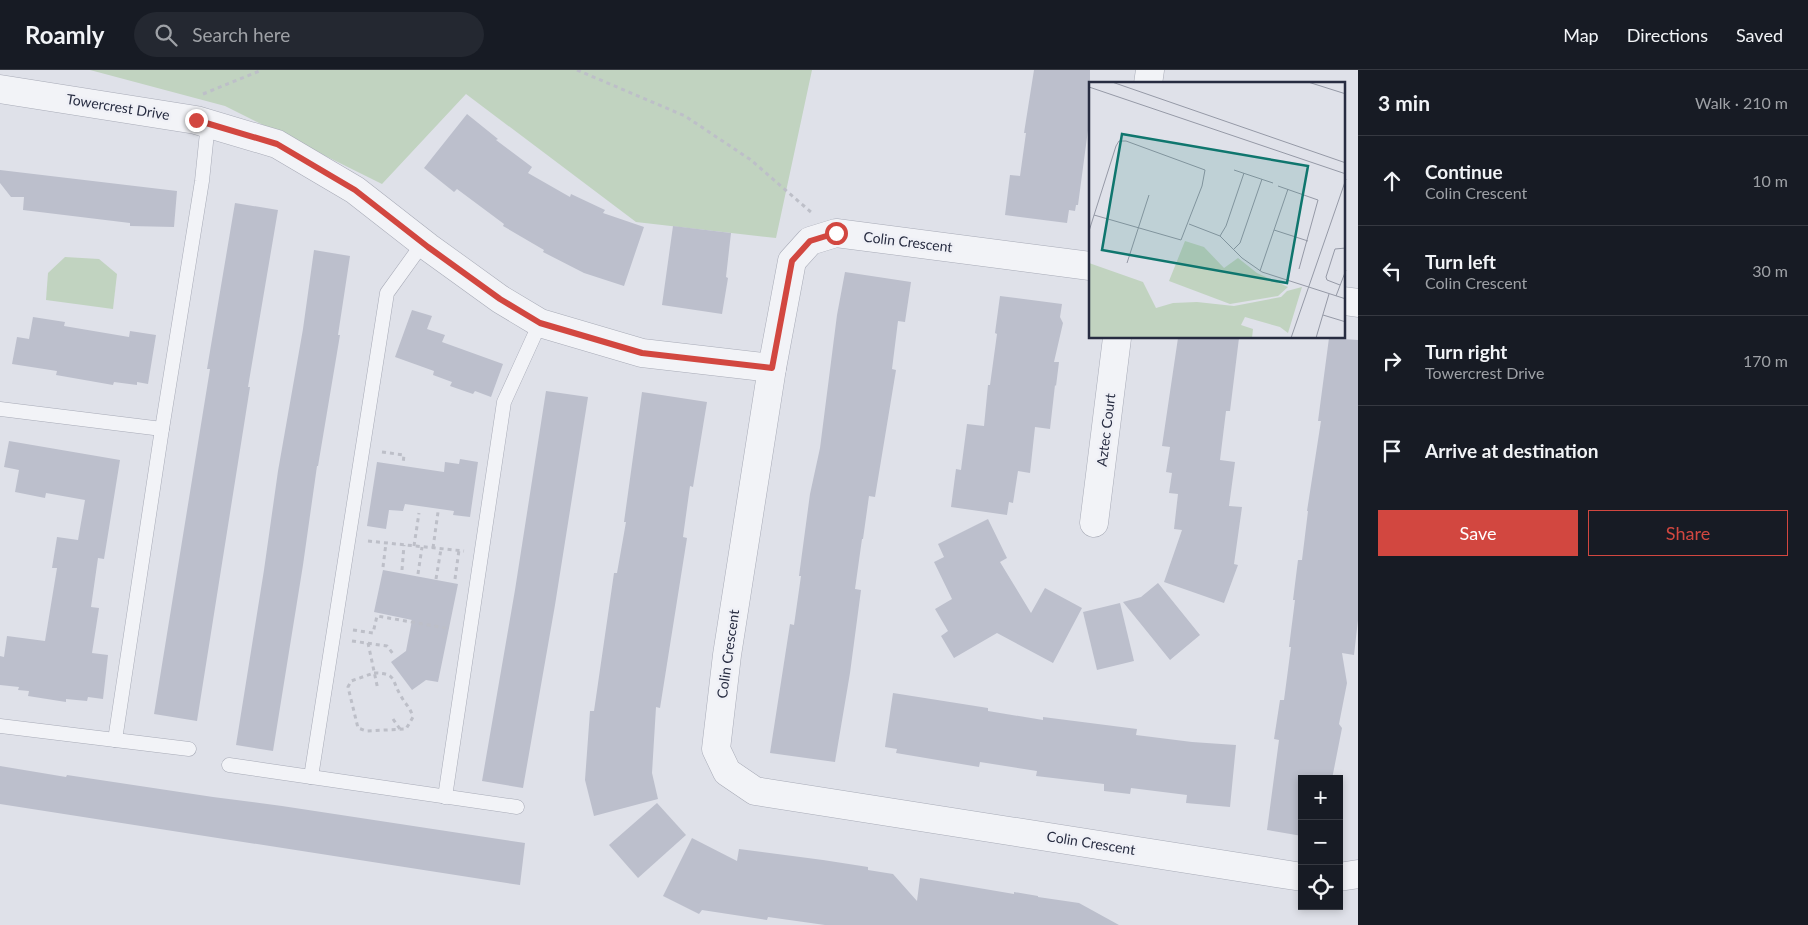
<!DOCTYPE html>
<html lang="en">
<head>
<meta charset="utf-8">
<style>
	body { margin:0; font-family:Lato,sans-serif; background:#242831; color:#f1f3f6 }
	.controls { position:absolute; right:15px; bottom:15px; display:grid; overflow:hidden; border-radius:0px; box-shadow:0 2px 8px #0003 }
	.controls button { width:45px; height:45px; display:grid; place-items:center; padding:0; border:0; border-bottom:1px solid #363941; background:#171b24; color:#f1f3f6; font:25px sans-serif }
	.stop { position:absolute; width:15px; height:15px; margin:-11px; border:4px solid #d24740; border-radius:50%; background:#fff }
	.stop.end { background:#d24740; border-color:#fff; box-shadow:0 1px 5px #0008 }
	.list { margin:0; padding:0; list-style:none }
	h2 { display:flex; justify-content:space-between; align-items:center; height:65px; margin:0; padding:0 20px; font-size:21px }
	h2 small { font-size:16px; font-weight:400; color:#9ea1a6 }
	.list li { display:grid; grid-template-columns:32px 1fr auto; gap:15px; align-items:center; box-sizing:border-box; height:90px; padding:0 20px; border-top:1px solid #363941 }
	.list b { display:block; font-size:19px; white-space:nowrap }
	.list p { margin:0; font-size:16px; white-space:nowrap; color:#9ea1a6 }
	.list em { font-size:16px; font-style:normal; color:#9ea1a6 }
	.actions { display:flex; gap:10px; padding:15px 20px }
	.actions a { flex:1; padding:11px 0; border:1px solid #d24740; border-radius:0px; text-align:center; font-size:18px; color:#d24740 }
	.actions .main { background:#d24740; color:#fff }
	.icon { flex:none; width:28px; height:28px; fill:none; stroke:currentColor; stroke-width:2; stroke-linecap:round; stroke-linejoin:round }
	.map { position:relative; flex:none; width:1358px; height:855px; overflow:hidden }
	header { display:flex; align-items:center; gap:30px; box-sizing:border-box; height:70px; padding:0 25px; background:#171b24; border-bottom:1px solid #363941 }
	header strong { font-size:24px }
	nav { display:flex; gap:28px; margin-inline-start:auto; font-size:18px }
	.search { width:350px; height:45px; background:#242831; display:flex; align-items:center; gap:12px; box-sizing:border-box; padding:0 18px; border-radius:28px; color:#9ea1a6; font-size:19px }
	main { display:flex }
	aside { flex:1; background:#171b24 }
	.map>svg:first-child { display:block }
	.green { fill:#c1d3c0 }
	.building { fill:#bcbfcc }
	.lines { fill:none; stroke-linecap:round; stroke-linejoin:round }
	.service-casing { stroke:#a8abb7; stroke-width:15 }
	.minor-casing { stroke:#a8abb7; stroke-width:29 }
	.path { stroke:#bdbfc8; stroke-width:3; stroke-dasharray:4 4; stroke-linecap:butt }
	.service { stroke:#f2f3f7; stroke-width:14 }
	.minor { stroke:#f2f3f7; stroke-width:28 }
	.route { stroke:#d24740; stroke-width:6 }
	.labels { text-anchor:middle; stroke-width:5; stroke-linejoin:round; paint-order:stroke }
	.street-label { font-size:14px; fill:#272c41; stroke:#eff0f6 }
	.inset-road { fill:none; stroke:#9599a6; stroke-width:1 }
	.view { fill:#0f766e; fill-opacity:0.15; stroke:#0f766e; stroke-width:2.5 }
	.inset-edge { fill:none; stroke:#272c41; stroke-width:2.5 }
</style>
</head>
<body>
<header>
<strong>Roamly</strong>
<div class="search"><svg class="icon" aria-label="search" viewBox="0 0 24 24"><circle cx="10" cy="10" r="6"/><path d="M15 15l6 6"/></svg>Search here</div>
<nav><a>Map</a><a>Directions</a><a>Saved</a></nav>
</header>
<main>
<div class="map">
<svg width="1358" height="855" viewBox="0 0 1358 855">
	<rect width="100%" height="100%" fill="#dfe1e9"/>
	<!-- green -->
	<g class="green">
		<polygon points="90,0 812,0 776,168 636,152 466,24 382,114 225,36"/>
		<polygon points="65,187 99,189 117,204 113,239 46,230 48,203"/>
	</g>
	<!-- building -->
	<g class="building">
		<polygon points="1034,0 1090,0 1090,55 1088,60 1078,135 1076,135 1075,141 1069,140 1067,153 1005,145 1010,105 1020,106 1026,63 1024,63"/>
		<polygon points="467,44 498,69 496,70 532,97 528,103 570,127 571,124 605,140 603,143 644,157 624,216 584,203 543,182 544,180 503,156 504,154 457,119 454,122 424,98"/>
		<polygon points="0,100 177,121 174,157 130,156 130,153 23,140 24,127 11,127 0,113"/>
		<polygon points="235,133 278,140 248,317 250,317 197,651 154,644 210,299 207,299"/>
		<polygon points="673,156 731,163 726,207 728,208 722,244 662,235"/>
		<polygon points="314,180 350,186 338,265 340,265 318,396 317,396 303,495 273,681 236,675 264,500 278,401 303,259"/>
		<polygon points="845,202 911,212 905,252 898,251 892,299 896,300 875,427 869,426 863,469 862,469 855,519 861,520 850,603 835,692 770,683 790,554 794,555 801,506 799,506 810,424 820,378 837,245"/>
		<polygon points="1000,226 1062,234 1060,247 1063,253 1054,292 1059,292 1056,316 1055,315 1050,359 1035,357 1030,403 1018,401 1013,433 1009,432 1007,445 951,437 956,399 961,400 967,354 984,356 988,315 990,315 997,264 995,263"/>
		<polygon points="412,240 432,246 427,259 445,265 442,272 503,294 491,327 475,321 473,324 450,316 452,312 433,305 434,301 395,287"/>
		<polygon points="33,247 65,252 64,256 129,267 130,261 156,265 148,314 137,312 137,315 114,312 113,315 56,305 57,301 12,294 17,267 29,269"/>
		<polygon points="1178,268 1239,268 1230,341 1226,341 1220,390 1235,392 1229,436 1242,437 1234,494 1238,495 1224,533 1164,512 1182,460 1174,459 1178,424 1169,423 1172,403 1166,402 1170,377 1162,376"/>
		<polygon points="1329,268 1358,270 1358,550 1354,585 1342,583 1347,613 1339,654 1342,658 1332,709 1302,709 1302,766 1267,760 1279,670 1274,669 1280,630 1284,630 1291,577 1289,577 1295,530 1293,530 1298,490 1302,490 1308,441 1307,441 1321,351 1318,351"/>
		<polygon points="546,321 588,327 555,535 523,718 482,711 515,520"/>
		<polygon points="642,322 707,332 693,417 690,416 683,467 687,468 660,638 656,637 652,703 658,729 594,746 585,710 590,641 594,641 614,503 617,503 626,452 624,452"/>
		<polygon points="9,371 120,390 104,489 98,488 91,537 99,538 92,583 108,585 103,629 88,627 87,631 66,629 66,632 28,626 29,621 18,620 19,617 0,615 0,586 4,587 7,566 45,571 57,498 52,498 57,467 78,470 85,430 46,423 45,428 15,422 19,400 4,397"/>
		<polygon points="460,389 478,392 470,447 453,445 454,441 405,434 403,441 389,440 386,459 367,456 377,392 444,402 445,392 459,394"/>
		<polygon points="988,449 1007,488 1000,492 1031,543 1045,518 1082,538 1053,593 997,563 954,588 941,566 948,561 935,539 952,529 934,492 944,487 938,474"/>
		<polygon points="383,500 458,514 438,612 426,610 412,620 391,592 406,581 412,550 374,542"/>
		<polygon points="1158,513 1200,565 1170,590 1123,532 1141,527"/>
		<polygon points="1120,533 1134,591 1097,600 1083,542"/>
		<polygon points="893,623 988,638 988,641 1043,650 1043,647 1137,659 1136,665 1192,672 1236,675 1230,737 1186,733 1187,725 1131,718 1130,724 1104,721 1104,714 1036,706 1037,701 980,692 979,697 896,683 897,679 885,677"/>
		<polygon points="0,696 66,707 67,705 213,727 282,736 525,773 520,815 0,734"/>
		<polygon points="657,733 686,765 638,808 609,775"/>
		<polygon points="692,768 737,791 739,779 823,790 868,797 868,800 893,804 917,831 920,808 1014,824 1014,822 1038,826 1038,827 1079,833 1119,855 825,855 768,847 767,850 702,840 699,844 663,826"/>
	</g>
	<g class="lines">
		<defs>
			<g id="service">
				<polyline points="0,339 162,359"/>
				<polyline points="0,656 189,679"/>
				<polyline points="115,670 162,359 202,111 208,53"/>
				<polyline points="229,695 517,737"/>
				<polyline points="311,707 387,223 423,173"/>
				<polyline points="445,727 504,332 540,253"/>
			</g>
			<g id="minor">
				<polyline points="1148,14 1150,0"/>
				<polyline points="0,19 196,50 277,74 355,120 428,177 500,229 540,253 642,283 772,298"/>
				<polyline points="1090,196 836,163 810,171 792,191 772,298 727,585 716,679 727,702 755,721 1302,807"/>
				<polyline points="1344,231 1358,233"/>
				<polyline points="1094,453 1117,268"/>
				<polyline points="1339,807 1358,804"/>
			</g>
		</defs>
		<!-- service casing -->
		<use href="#service" class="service-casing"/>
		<!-- minor casing -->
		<use href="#minor" class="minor-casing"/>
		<!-- path -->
		<g class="path">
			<polyline points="577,0 685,46 751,90 812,143"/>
			<polyline points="203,24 262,0"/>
			<polyline points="382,382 404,385 403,394"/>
			<polyline points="368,471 464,481"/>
			<polyline points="414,476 419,443"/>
			<polyline points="433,478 438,442"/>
			<polyline points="383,497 386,473"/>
			<polyline points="402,500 404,475"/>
			<polyline points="418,504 422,477"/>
			<polyline points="436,509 441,479"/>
			<polyline points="455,509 459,480"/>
			<polyline points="353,560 373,563 377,546 446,558"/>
			<polyline points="352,571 387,576 394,585"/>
			<polyline points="368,573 378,620"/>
			<path d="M374 603C397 603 391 610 401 626 405 634 410 637 413 647L406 659 366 661 358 658 348 617 351 611Z"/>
			<polyline points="393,649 400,659"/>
		</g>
		<!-- service -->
		<use href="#service" class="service"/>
		<!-- minor -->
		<use href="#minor" class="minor"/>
	</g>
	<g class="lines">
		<!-- route -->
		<polyline class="route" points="196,50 277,74 355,120 428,177 500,229 540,253 642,283 772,298 792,191 810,171 836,163"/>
	</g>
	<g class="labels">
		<!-- street labels -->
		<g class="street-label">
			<text transform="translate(118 37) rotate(9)" y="5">Towercrest Drive</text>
			<text transform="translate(908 172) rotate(7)" y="5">Colin Crescent</text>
			<text transform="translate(1106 360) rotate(-83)" y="5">Aztec Court</text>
			<text transform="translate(728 584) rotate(-82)" y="5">Colin Crescent</text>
			<text transform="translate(1091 773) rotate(9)" y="5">Colin Crescent</text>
		</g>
	</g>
	<!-- overview -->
	<g transform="translate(1089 12)">
		<rect width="256" height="256" fill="#dfe1e9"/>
		<path d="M96 159 115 165 135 186 149 176 168 191 199 205 189 214 141 222 80 199ZM0 181 54 200 67 226 84 221 108 220 145 224 192 215 198 209 213 205 199 251 191 245 156 235 152 243 164 247 163 256H0Z" fill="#c1d3c0"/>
		<path class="inset-road" d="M23 0 257 81M219 0 257 12M0 5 257 92M145 88 184 101M189 104 229 118 210 187M100 142 131 154 153 176 173 190 257 217M185 148 219 159M0 149 27 64 30 59H37L116 88 113 104 92 158 5 133M131 154 137 144 155 91M145 167 151 161 173 97M38 181 60 113M171 189 199 107M251 203 238 198 237 195 246 167 257 166M247 214 257 188M234 233 257 240M202 256 257 97M227 256 240 212"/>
		<path class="view" d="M33 52 219 84 198 201 13 168Z"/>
		<rect width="256" height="256" class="inset-edge"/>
	</g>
</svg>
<div class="controls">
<button>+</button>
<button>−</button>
<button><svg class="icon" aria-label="locate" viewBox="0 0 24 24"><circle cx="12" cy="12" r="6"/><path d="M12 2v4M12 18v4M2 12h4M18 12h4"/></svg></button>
</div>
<div class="stop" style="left:836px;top:163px"></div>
<div class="stop end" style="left:196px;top:50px"></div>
</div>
<aside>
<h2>3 min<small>Walk · 210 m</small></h2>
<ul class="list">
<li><svg class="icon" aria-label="ahead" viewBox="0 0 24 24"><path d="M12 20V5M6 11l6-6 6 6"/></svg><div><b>Continue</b><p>Colin Crescent</p></div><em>10 m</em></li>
<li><svg class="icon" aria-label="left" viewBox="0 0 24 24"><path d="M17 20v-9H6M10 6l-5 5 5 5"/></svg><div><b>Turn left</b><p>Colin Crescent</p></div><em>30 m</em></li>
<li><svg class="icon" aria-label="right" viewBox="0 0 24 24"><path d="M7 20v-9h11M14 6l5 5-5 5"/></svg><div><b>Turn right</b><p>Towercrest Drive</p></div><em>170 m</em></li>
<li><svg class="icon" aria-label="arrive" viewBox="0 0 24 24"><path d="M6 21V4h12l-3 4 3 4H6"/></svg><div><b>Arrive at destination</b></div></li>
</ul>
<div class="actions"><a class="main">Save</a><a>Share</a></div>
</aside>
</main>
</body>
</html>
